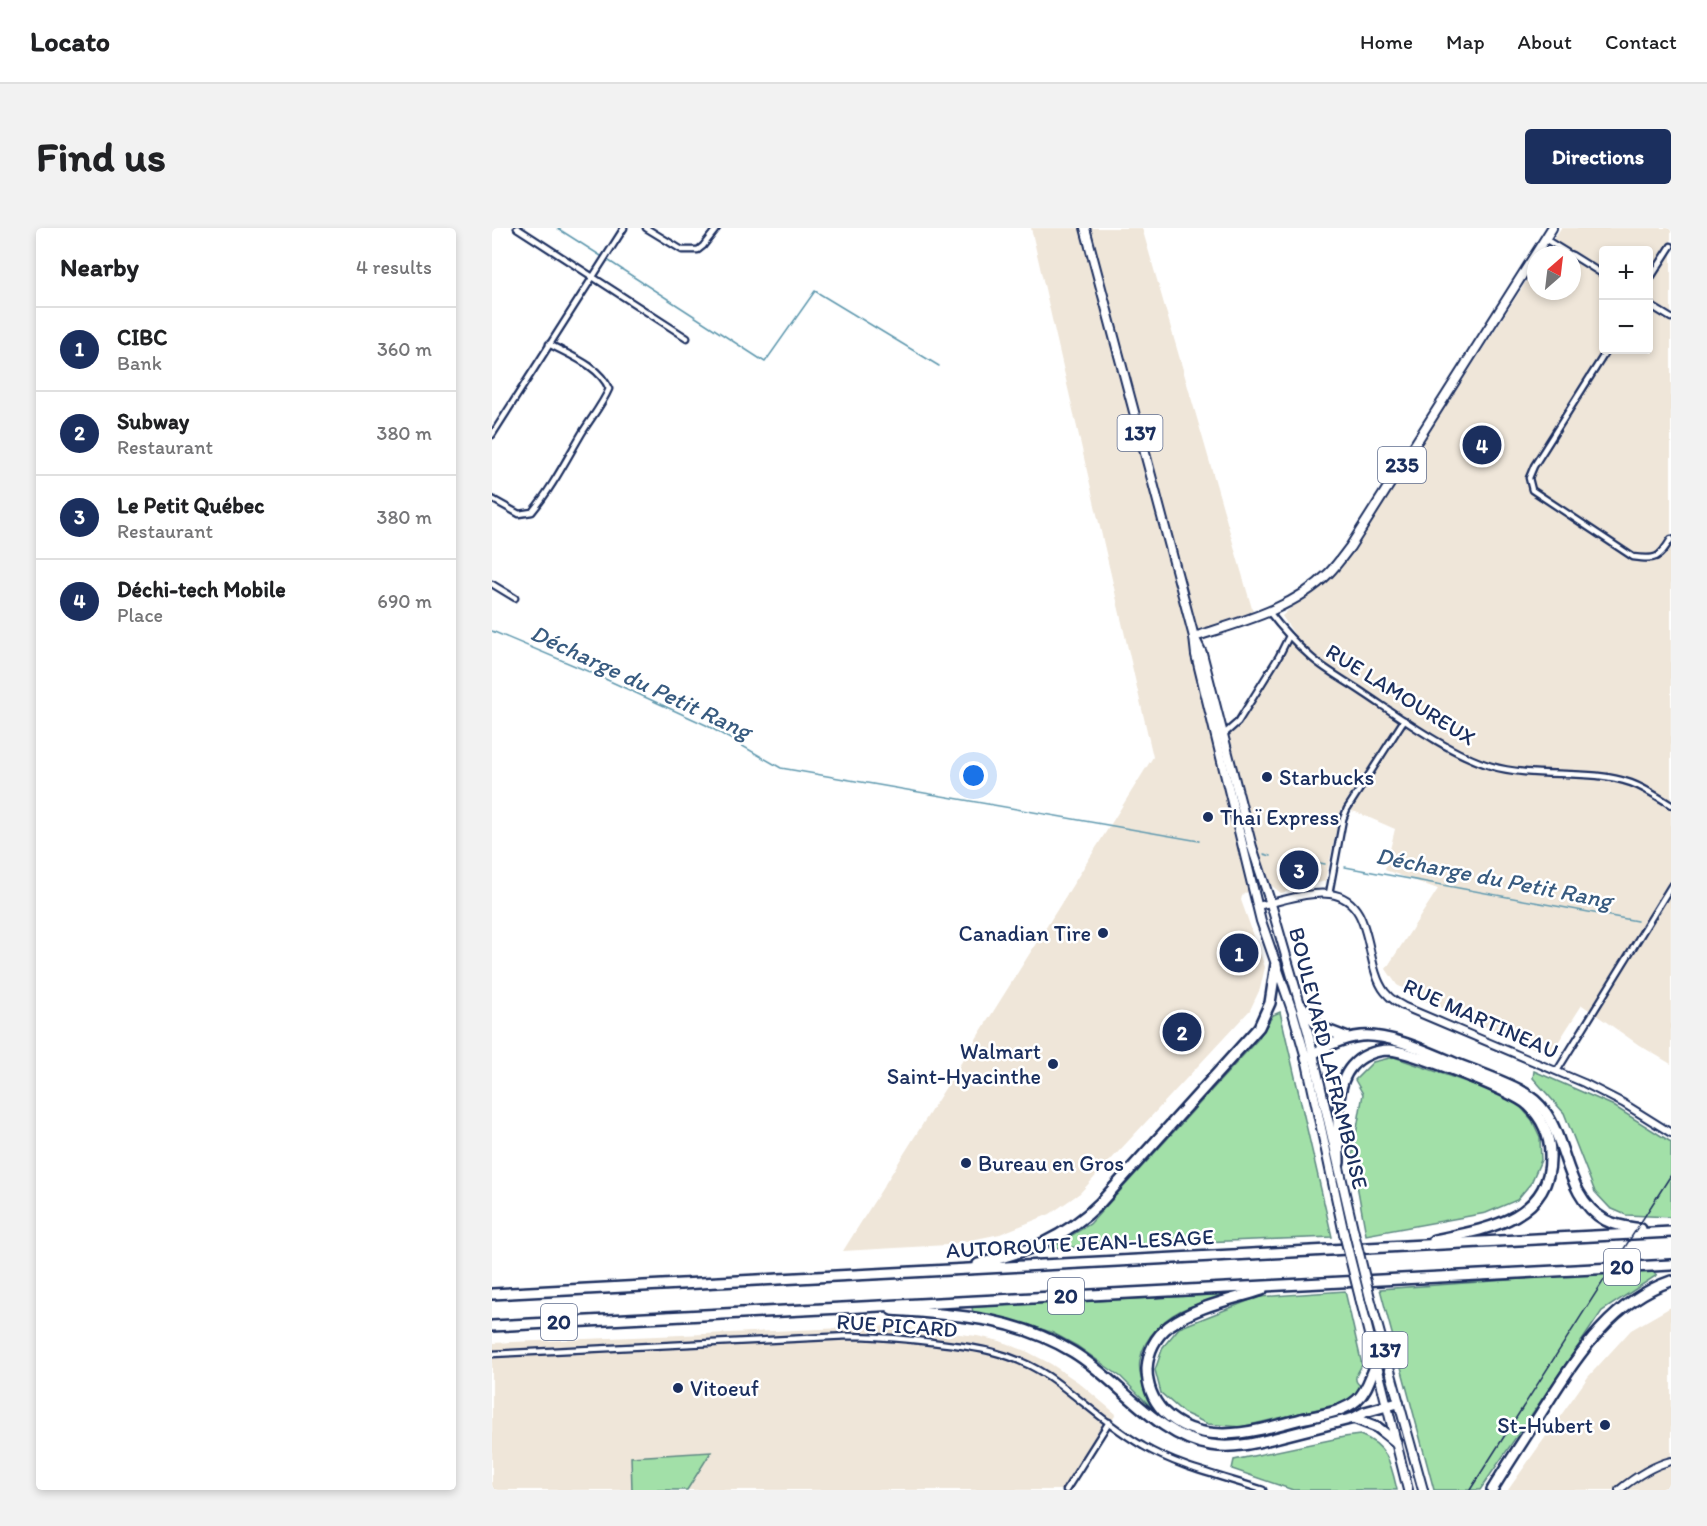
<!DOCTYPE html>
<html lang="en">
<head>
<meta charset="utf-8">
<style>
	body { margin:0; font-family:Itim,sans-serif; background:#f2f2f2; color:#202124 }
	.controls { position:absolute; right:18px; top:18px; display:grid; overflow:hidden; border-radius:6px; box-shadow:0 3px 9px #0003 }
	.controls button { width:54px; height:54px; display:grid; place-items:center; padding:0; border:0; border-bottom:2px solid #e0e0e0; background:#fff; color:#202124; font:30px sans-serif }
	.compass { position:absolute; left:1035px; top:18px; width:54px; height:54px; border-radius:50%; background:#fff; box-shadow:0 3px 9px #0003; rotate:28deg }
	.you { position:absolute; left:482px; top:548px; width:21px; height:21px; margin:-15px; border:4px solid #fff; border-radius:50%; background:#1a73e8; box-shadow:0 0 0 9px #1a73e833 }
	.badge { display:grid; place-items:center; width:39px; height:39px; border-radius:50%; background:#1b2f5e; color:#fff; font-size:20px; font-weight:700 }
	.pin { position:absolute; translate:-50% -50%; border:3px solid #fff; box-shadow:0 2px 6px #0006 }
	.list { margin:0; padding:0; list-style:none }
	h2 { display:flex; justify-content:space-between; align-items:center; height:78px; margin:0; padding:0 24px; font-size:26px }
	h2 small { font-size:20px; font-weight:400; color:#757577 }
	.list li { display:grid; grid-template-columns:39px 1fr auto; gap:18px; align-items:center; box-sizing:border-box; height:84px; padding:0 24px; border-top:2px solid #e0e0e0 }
	.list b { display:block; font-size:22px; white-space:nowrap }
	.list p { margin:0; font-size:20px; white-space:nowrap; color:#757577 }
	.list em { font-size:20px; font-style:normal; color:#757577 }
	.map { position:relative; flex:none; width:1179px; height:1262px; overflow:hidden; border-radius:6px }
	header { display:flex; align-items:center; gap:36px; box-sizing:border-box; height:84px; padding:0 30px; background:#fff; border-bottom:2px solid #e0e0e0 }
	header strong { font-size:28px }
	nav { display:flex; gap:33px; margin-inline-start:auto; font-size:21px }
	.intro { display:flex; align-items:center; justify-content:space-between; box-sizing:border-box; height:144px; padding:0 36px }
	h1 { margin:0; font-size:42px }
	.button { padding:15px 27px; border-radius:6px; background:#1b2f5e; color:#fff; font-size:21px; font-weight:700 }
	main { display:flex; gap:36px; padding:0 36px }
	aside { flex:1; background:#fff; border-radius:6px; box-shadow:0 3px 9px #0003 }
	.map>svg:first-child { display:block }
	.built { fill:#efe6d9; fill-rule:evenodd }
	.green { fill:#a2e0a8; stroke:#5e8883; stroke-width:1.5 }
	.lines { fill:none; stroke-linecap:round; stroke-linejoin:round }
	.stream { stroke:#6099af; stroke-width:1.5 }
	.minor-casing { stroke:#1b2f5e; stroke-width:9 }
	.tertiary-casing { stroke:#1b2f5e; stroke-width:10 }
	.primary-casing { stroke:#1b2f5e; stroke-width:12 }
	.motorway-casing { stroke:#1b2f5e; stroke-width:14 }
	.minor { stroke:#fff; stroke-width:4.5 }
	.tertiary { stroke:#fff; stroke-width:6 }
	.primary { stroke:#fff; stroke-width:8 }
	.motorway { stroke:#fff; stroke-width:9 }
	.rail { stroke:#1b2f5e; stroke-width:1.5 }
	.primary-bridge-casing { stroke:#1b2f5e; stroke-width:12; stroke-linecap:butt }
	.primary-bridge { stroke:#fff; stroke-width:8 }
	.poi-dot { fill:#1b2f5e; stroke:#fff; stroke-width:2 }
	.labels { text-anchor:middle; stroke-width:5; stroke-linejoin:round; paint-order:stroke }
	.shield { fill:#fff; stroke:#5f6d8e; stroke-width:1.5 }
	.shield-label { font-size:21px; font-weight:bold; fill:#1b2f5e }
	.street-label { font-size:22px; fill:#1b2f5e; stroke:#fff }
	.poi-label { font-size:22px; fill:#1b2f5e; stroke:#fff; text-anchor:start }
	.water-label { font-size:24px; font-style:italic; fill:#385b80; stroke:#fff }
</style>
</head>
<body>
<header>
<strong>Locato</strong>
<nav><a>Home</a><a>Map</a><a>About</a><a>Contact</a></nav>
</header>
<div class="intro"><h1>Find us</h1><a class="button">Directions</a></div>
<main>
<aside>
<h2>Nearby<small>4 results</small></h2>
<ul class="list">
<li><span class="badge">1</span><div><b>CIBC</b><p>Bank</p></div><em>360 m</em></li>
<li><span class="badge">2</span><div><b>Subway</b><p>Restaurant</p></div><em>380 m</em></li>
<li><span class="badge">3</span><div><b>Le Petit Québec</b><p>Restaurant</p></div><em>380 m</em></li>
<li><span class="badge">4</span><div><b>Déchi-tech Mobile</b><p>Place</p></div><em>690 m</em></li>
</ul>
</aside>
<div class="map">
<svg width="1179" height="1262" viewBox="0 0 1179 1262">
	<rect width="100%" height="100%" fill="#fff"/>
	<filter id="ink" filterUnits="userSpaceOnUse"><feTurbulence type="fractalNoise" baseFrequency=".0167" numOctaves="2"/><feDisplacementMap in="SourceGraphic" scale="12" xChannelSelector="R" yChannelSelector="G"/><feConvolveMatrix kernelMatrix="1 2 1 2 8 2 1 2 1" color-interpolation-filters="sRGB"/></filter>
	<g filter="url(#ink)">
		<!-- built -->
		<g class="built">
			<path d="M539 0H650L761 384 696 409 706 458 723 520 757 482 802 406 790 388 861 323 1044 38V63H1080V27H1051L1069 0H1179V836L1147 817 1090 777 1058 827 936 774 905 757 894 741 946 661 893 642 903 601 864 584 849 581 833 653 789 665 780 658 753 665 750 668 749 672 773 739 768 761 758 782 588 965 558 986 508 1006 455 1017 351 1023 661 529ZM1112 22H1156V122H1112Z"/>
			<polygon points="1179,1079 1179,1262 1016,1262 1096,1149 1139,1102"/>
			<polygon points="400,1098 485,1108 508,1113 536,1124 559,1136 586,1154 624,1186 579,1262 0,1262 0,1115"/>
		</g>
		<!-- green -->
		<g class="green">
			<polygon points="788,784 840,1009 559,1020 598,996 766,811 781,787"/>
			<polygon points="902,829 1003,864 1025,875 1040,892 1048,909 1049,932 1039,955 1025,972 994,985 874,1007 860,929 871,866 863,852 881,834"/>
			<polygon points="1042,843 1120,877 1179,914 1179,989 1134,987 1118,980 1103,964 1072,885 1041,850"/>
			<polygon points="1157,1042 1165,1047 1110,1083 988,1262 942,1262 888,1061"/>
			<path d="M853 1063 870 1137C865 1146 859 1152 870 1159L864 1168 855 1174 749 1199 716 1196 692 1185 669 1165 663 1142 671 1119 687 1100 766 1069Z"/>
			<path d="M737 1066V1069C724 1072 710 1075 697 1079 675 1087 652 1108 648 1132 645 1150 656 1169 666 1183L665 1185 629 1149 585 1118 561 1105 535 1096 481 1086 480 1079Z"/>
			<path d="M868 1207C896 1217 899 1236 905 1262H801L740 1241 742 1232 852 1209Z"/>
			<polygon points="219,1224 195,1262 140,1262 139,1229"/>
		</g>
		<g class="lines">
			<!-- stream -->
			<g class="stream">
				<polyline points="65,0 109,28"/>
				<polyline points="117,33 273,134 323,63 447,138"/>
				<polyline points="0,403 100,445 214,497 289,540 707,613"/>
				<polyline points="772,626 779,628"/>
				<polyline points="828,635 833,636"/>
				<polyline points="853,639 1145,693"/>
			</g>
			<defs>
				<g id="minor">
					<polyline points="25,0 195,110"/>
					<polyline points="154,0 190,22 206,22 211,18 225,0"/>
					<polyline points="1053,11 1079,27"/>
					<polyline points="1080,27 1112,47"/>
					<polyline points="1156,54 1179,18"/>
					<polyline points="1156,76 1179,90"/>
					<path d="M1115 122 1042 238 1037 250 1040 262 1141 329C1164 332 1167 331 1179 311"/>
					<polyline points="0,207 132,0"/>
					<path d="M0 271 27 286 40 284C60 260 74 232 90 205 99 190 110 177 117 161 108 138 77 127 57 116"/>
					<polyline points="0,356 23,370"/>
					<path d="M777 384C790 401 804 416 820 430 836 444 856 454 873 466 909 490 958 526 999 538 1043 551 1098 540 1139 555 1153 560 1166 569 1179 577"/>
					<polyline points="730,508 746,494 787,428 797,408"/>
					<polyline points="837,666 851,591 855,581 912,492"/>
					<polyline points="1065,843 1179,658"/>
					<path d="M0 1126 357 1108C385 1108 412 1111 439 1114 482 1119 518 1123 556 1148 588 1170 617 1199 651 1218 686 1239 732 1249 771 1262"/>
					<polyline points="574,1262 617,1194"/>
				</g>
				<g id="tertiary">
					<path d="M765 678C787 674 816 663 838 666 884 672 871 736 893 764 900 773 910 778 920 782L1092 855 1131 875 1179 905"/>
					<path d="M1127 1262C1143 1249 1159 1238 1179 1233"/>
				</g>
				<g id="primary">
					<polyline points="593,0 702,409 704,427 769,693 801,785 814,830 852,1006"/>
					<path d="M702 409C749 394 801 381 837 345 845 337 851 328 858 319L1060 0"/>
					<polyline points="704,413 710,425 760,619 779,676 816,804 862,1005"/>
					<polyline points="868,1070 916,1262"/>
					<polyline points="878,1070 931,1262"/>
				</g>
				<g id="motorway">
					<polyline points="809,777 827,799 856,810"/>
					<path d="M814 830C831 820 849 810 869 808 899 805 942 827 970 838 989 845 1008 852 1026 861 1037 867 1047 875 1054 885 1076 918 1075 971 1113 992 1124 998 1137 999 1149 1001"/>
					<path d="M847 935C847 907 840 860 860 838 869 828 883 822 897 822 918 823 1020 863 1036 877 1050 890 1058 908 1058 926 1061 992 991 1002 942 1012"/>
					<path d="M486 1036C535 1024 572 1011 608 975L767 799 778 775 784 736"/>
					<path d="M770 1062C739 1072 704 1078 677 1098 663 1109 656 1124 655 1141 655 1157 661 1172 671 1183 709 1221 764 1203 809 1191 827 1187 850 1185 865 1172 875 1163 878 1149 884 1137"/>
					<polyline points="0,1066 1179,1004"/>
					<path d="M400 1082C465 1087 523 1089 581 1124 626 1151 666 1210 719 1217 744 1221 767 1214 791 1208 815 1202 838 1196 862 1190L873 1184 906 1175"/>
					<polyline points="0,1098 1179,1037"/>
					<polyline points="862,1190 885,1199 904,1214"/>
					<path d="M1000 1262C1017 1234 1035 1207 1052 1180 1085 1129 1118 1074 1179 1053"/>
				</g>
			</defs>
			<!-- minor casing -->
			<use href="#minor" class="minor-casing"/>
			<!-- tertiary casing -->
			<use href="#tertiary" class="tertiary-casing"/>
			<!-- primary casing -->
			<use href="#primary" class="primary-casing"/>
			<!-- motorway casing -->
			<use href="#motorway" class="motorway-casing"/>
			<!-- minor -->
			<use href="#minor" class="minor"/>
			<!-- tertiary -->
			<use href="#tertiary" class="tertiary"/>
			<!-- primary -->
			<use href="#primary" class="primary"/>
			<!-- motorway -->
			<use href="#motorway" class="motorway"/>
			<!-- rail -->
			<polyline class="rail" points="978,1262 1179,947"/>
			<defs>
				<g id="primary-bridge">
					<polyline points="862,1005 878,1070"/>
					<polyline points="852,1006 868,1070"/>
				</g>
			</defs>
			<!-- primary-bridge casing -->
			<use href="#primary-bridge" class="primary-bridge-casing"/>
			<!-- primary-bridge -->
			<use href="#primary-bridge" class="primary-bridge"/>
		</g>
	</g>
	<!-- markers -->
	<g class="poi-dot">
		<circle cx="775" cy="549" r="6"/>
		<circle cx="716" cy="589" r="6"/>
		<circle cx="611" cy="705" r="6"/>
		<circle cx="561" cy="836" r="6"/>
		<circle cx="474" cy="935" r="6"/>
		<circle cx="186" cy="1160" r="6"/>
		<circle cx="1113" cy="1197" r="6"/>
	</g>
	<g class="labels">
		<!-- shield labels -->
		<g class="shield">
			<rect x="625.5" y="187" width="45" height="36" rx="4.5"/>
			<rect x="886" y="219" width="48" height="36" rx="4.5"/>
			<rect x="1112" y="1021" width="36" height="36" rx="4.5"/>
			<rect x="556" y="1050" width="36" height="36" rx="4.5"/>
			<rect x="49" y="1076" width="36" height="36" rx="4.5"/>
			<rect x="870.5" y="1104" width="45" height="36" rx="4.5"/>
		</g>
		<g class="shield-label">
			<text x="648" y="212">137</text>
			<text x="910" y="244">235</text>
			<text x="1130" y="1046">20</text>
			<text x="574" y="1075">20</text>
			<text x="67" y="1101">20</text>
			<text x="893" y="1129">137</text>
		</g>
		<!-- street labels -->
		<g class="street-label">
			<text transform="translate(909 466) rotate(32)" y="8">RUE LAMOUREUX</text>
			<text transform="translate(989 790) rotate(24)" y="8">RUE MARTINEAU</text>
			<text transform="translate(837 830) rotate(76)" y="8">BOULEVARD LAFRAMBOISE</text>
			<text transform="translate(588 1015) rotate(-3)" y="8">AUTOROUTE JEAN-LESAGE</text>
			<text transform="translate(405 1097) rotate(4)" y="8">RUE PICARD</text>
		</g>
		<!-- poi labels -->
		<g class="poi-label">
			<text x="787" y="557">Starbucks</text>
			<text x="728" y="597">Thaï Express</text>
			<text x="599" y="713" text-anchor="end">Canadian Tire</text>
			<text x="549" y="831" text-anchor="end">Walmart<tspan x="549" dy="25">Saint-Hyacinthe</tspan></text>
			<text x="486" y="943">Bureau en Gros</text>
			<text x="198" y="1168">Vitoeuf</text>
			<text x="1101" y="1205" text-anchor="end">St-Hubert</text>
		</g>
		<!-- water labels -->
		<g class="water-label">
			<text transform="translate(149 454) rotate(25)" y="8">Décharge du Petit Rang</text>
			<text transform="translate(1002 650) rotate(11)" y="8">Décharge du Petit Rang</text>
		</g>
	</g>
</svg>
<div class="controls">
<button>+</button>
<button>−</button>
</div>
<svg class="compass" viewBox="-18 -18 36 36"><path d="M0-13l5 13h-10z" fill="#e53935"/><path d="M0 13l5-13h-10z" fill="#757577"/></svg>
<div class="you"></div>
<div class="pin badge" style="left:747px;top:725px">1</div>
<div class="pin badge" style="left:690px;top:804px">2</div>
<div class="pin badge" style="left:807px;top:642px">3</div>
<div class="pin badge" style="left:990px;top:217px">4</div>
</div>
</main>
</body>
</html>
